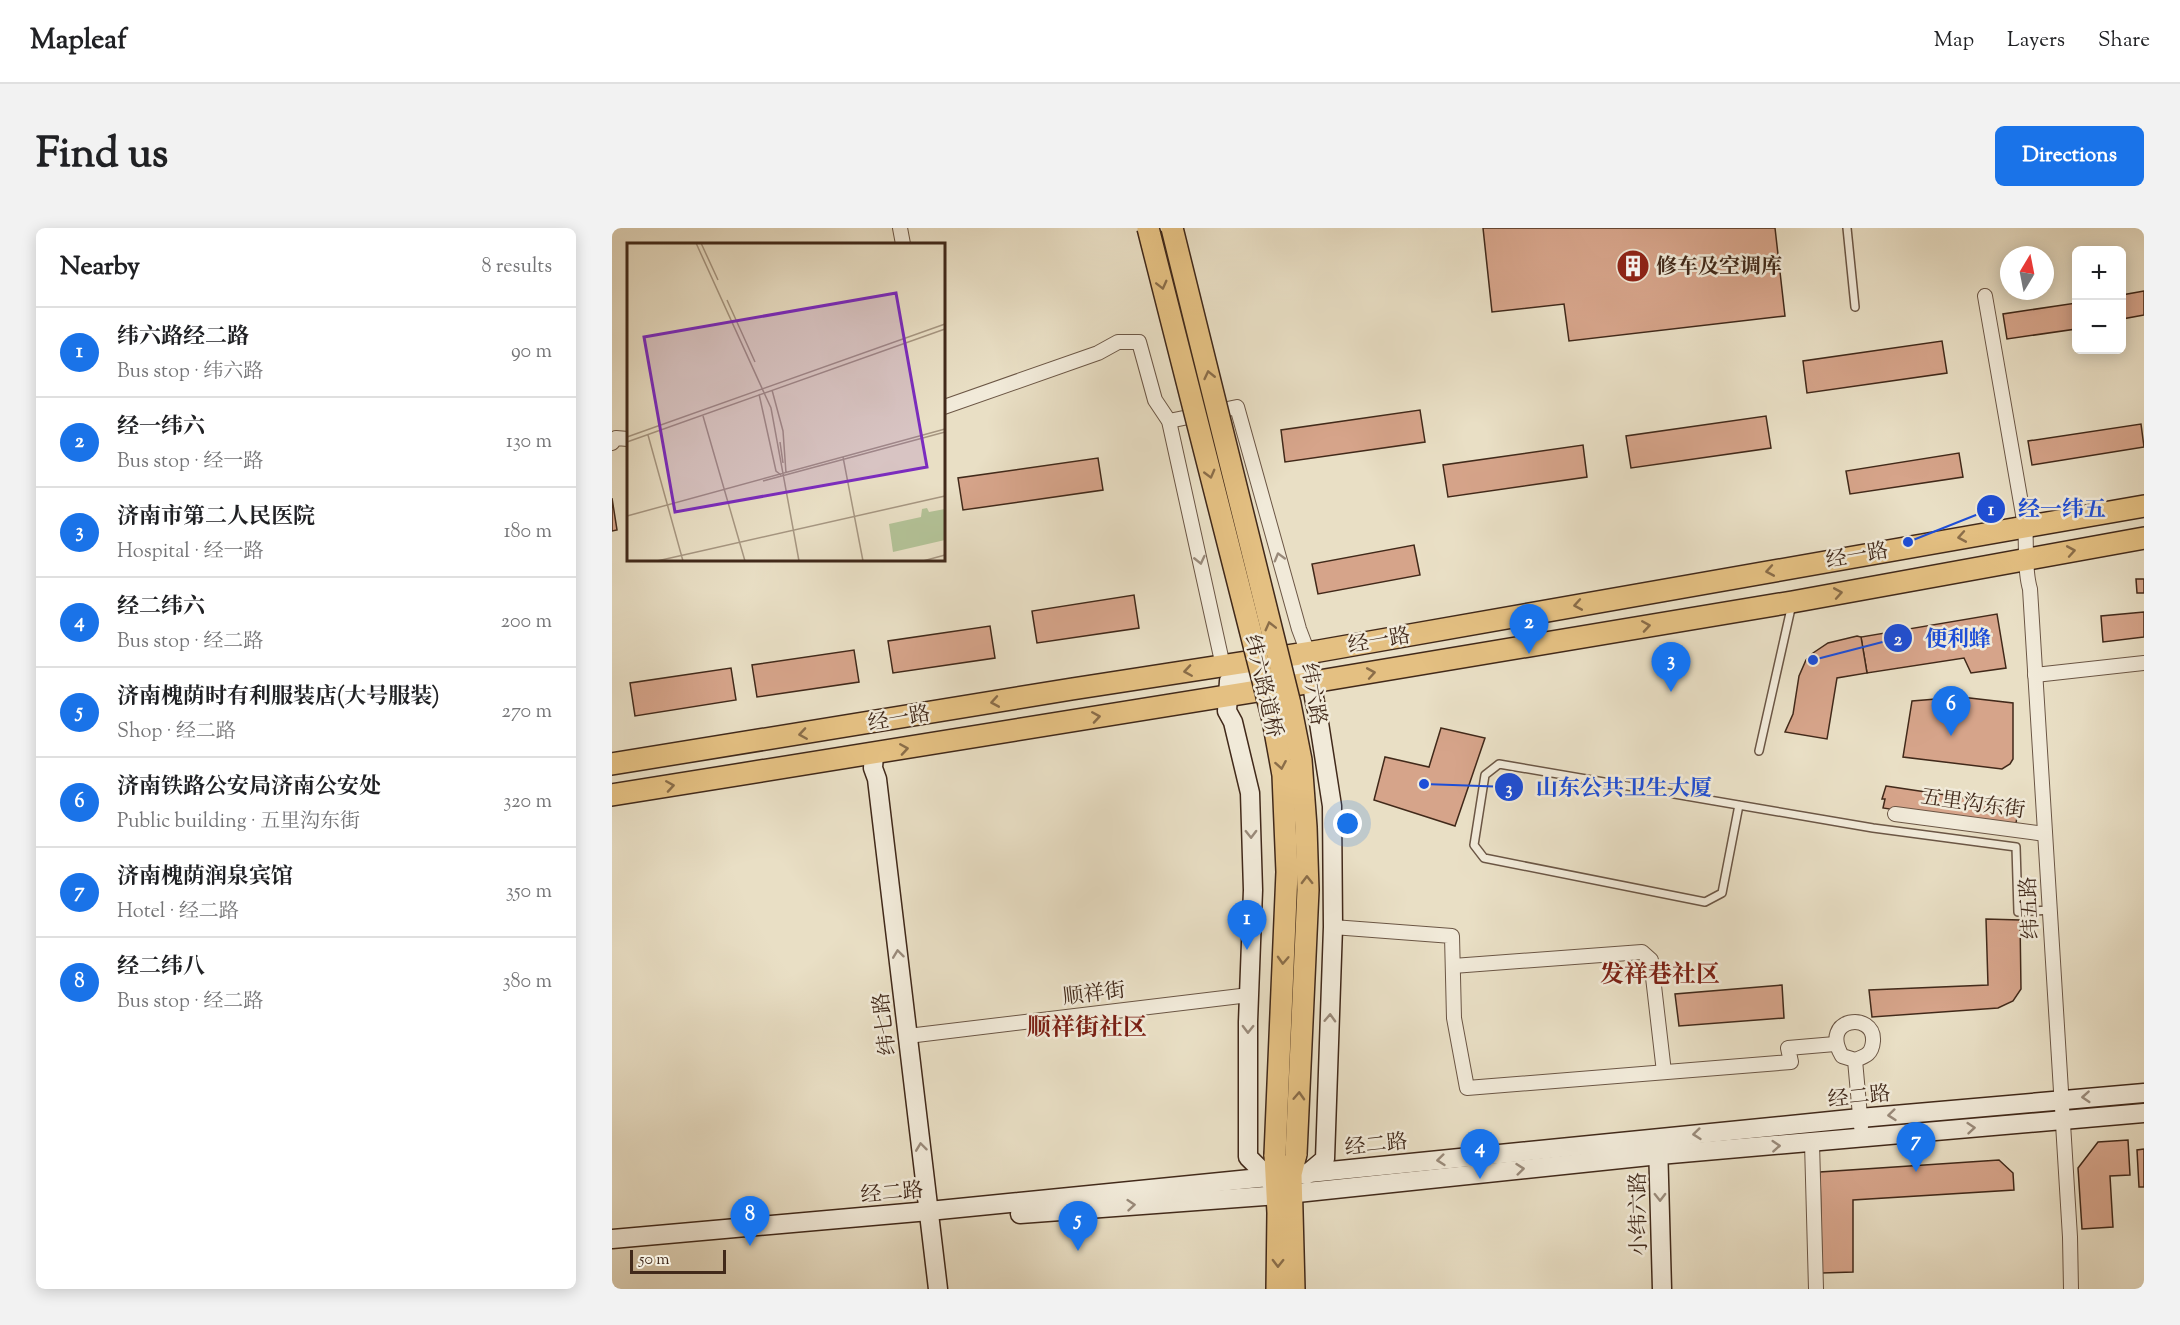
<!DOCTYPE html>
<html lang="en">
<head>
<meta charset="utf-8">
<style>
	body { margin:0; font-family:"Sorts Mill Goudy","Noto Serif SC",serif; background:#f2f2f2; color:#202124 }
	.controls { position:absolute; right:18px; top:18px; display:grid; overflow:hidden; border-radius:9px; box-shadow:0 3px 15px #0003 }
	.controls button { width:54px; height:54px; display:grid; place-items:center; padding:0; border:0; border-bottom:2px solid #e0e0e0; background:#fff; color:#202124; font:30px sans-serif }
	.compass { position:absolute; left:1388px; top:18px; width:54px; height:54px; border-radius:50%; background:#fff; box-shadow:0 3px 15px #0003; rotate:10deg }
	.scale { position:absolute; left:18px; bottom:15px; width:96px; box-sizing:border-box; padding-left:6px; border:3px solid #41291a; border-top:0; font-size:16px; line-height:21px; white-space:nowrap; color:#41291a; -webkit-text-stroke:4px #f1ead9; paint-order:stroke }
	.you { position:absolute; left:736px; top:596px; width:21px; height:21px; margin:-15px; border:4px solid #fff; border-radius:50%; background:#1a73e8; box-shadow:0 0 0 9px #1a73e833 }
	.badge { display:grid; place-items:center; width:39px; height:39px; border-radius:50%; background:#1a73e8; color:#fff; font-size:20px; font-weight:700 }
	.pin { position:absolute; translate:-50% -50px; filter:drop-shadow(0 2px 3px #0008) }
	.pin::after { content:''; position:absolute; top:32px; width:21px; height:18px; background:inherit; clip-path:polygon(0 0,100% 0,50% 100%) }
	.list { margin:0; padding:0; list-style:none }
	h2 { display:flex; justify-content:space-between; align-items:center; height:78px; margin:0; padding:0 24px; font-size:26px }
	h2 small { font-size:20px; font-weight:400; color:#757577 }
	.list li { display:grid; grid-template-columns:39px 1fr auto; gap:18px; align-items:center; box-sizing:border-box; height:90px; padding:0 24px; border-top:2px solid #e0e0e0 }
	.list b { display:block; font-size:22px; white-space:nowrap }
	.list p { margin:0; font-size:20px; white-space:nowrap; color:#757577 }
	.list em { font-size:20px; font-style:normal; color:#757577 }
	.map { position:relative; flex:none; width:1532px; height:1061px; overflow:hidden; border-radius:9px }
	header { display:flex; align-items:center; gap:36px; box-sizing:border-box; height:84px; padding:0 30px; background:#fff; border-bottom:2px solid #e0e0e0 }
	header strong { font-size:28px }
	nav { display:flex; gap:33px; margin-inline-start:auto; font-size:21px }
	.intro { display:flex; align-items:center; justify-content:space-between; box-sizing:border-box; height:144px; padding:0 36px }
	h1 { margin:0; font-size:42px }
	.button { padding:15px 27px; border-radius:9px; background:#1a73e8; color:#fff; font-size:21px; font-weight:700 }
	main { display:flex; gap:36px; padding:0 36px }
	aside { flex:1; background:#fff; border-radius:9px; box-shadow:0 3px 15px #0003 }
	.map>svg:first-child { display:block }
	.building { fill:#d6a48a; stroke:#41291a; stroke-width:1.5 }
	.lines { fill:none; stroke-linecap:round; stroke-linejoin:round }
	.lane-casing { stroke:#6b5645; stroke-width:10 }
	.street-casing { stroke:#6b5645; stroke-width:16 }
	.secondary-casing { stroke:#41291a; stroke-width:21 }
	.primary-casing { stroke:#41291a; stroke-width:24 }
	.lane { stroke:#f1ead9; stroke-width:7 }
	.street { stroke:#f1ead9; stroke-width:14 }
	.secondary { stroke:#f1ead9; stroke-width:18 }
	.primary { stroke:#e4c082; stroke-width:21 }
	.primary-bridge-casing { stroke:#41291a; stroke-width:24; stroke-linecap:butt }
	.primary-bridge { stroke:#e4c082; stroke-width:21 }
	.oneway { stroke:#8a6d49 }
	.oneway2 { stroke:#998a7a }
	.labels { text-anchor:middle; stroke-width:5; stroke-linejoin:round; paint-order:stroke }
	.poi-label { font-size:21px; font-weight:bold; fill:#41291a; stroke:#f1ead9; text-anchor:start }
	.street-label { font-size:21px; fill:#41291a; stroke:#f1ead9 }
	.quarter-label { font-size:24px; font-weight:bold; fill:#7a1f14; stroke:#f1ead9 }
	.inset-road { fill:none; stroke:#a69681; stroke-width:1.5 }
	.view { fill:#7b2cbf; fill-opacity:0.15; stroke:#7b2cbf; stroke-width:3 }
	.inset-edge { fill:none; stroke:#41291a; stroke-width:3 }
	.leader { fill:none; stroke:#1d4ed8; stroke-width:2 }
	.callout-dot { fill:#1d4ed8; stroke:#f1ead9; stroke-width:2 }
	.mark-label { font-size:18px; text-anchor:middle; font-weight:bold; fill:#fff }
	.callout-label { font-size:22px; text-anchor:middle; font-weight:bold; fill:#1d4ed8; stroke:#f1ead9; stroke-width:5; stroke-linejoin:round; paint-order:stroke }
</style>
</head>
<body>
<header>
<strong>Mapleaf</strong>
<nav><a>Map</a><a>Layers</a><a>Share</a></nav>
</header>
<div class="intro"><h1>Find us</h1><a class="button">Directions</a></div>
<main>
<aside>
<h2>Nearby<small>8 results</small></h2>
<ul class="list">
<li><span class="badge">1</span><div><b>纬六路经二路</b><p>Bus stop · 纬六路</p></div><em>90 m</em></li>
<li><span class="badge">2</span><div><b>经一纬六</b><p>Bus stop · 经一路</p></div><em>130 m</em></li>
<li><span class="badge">3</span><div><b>济南市第二人民医院</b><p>Hospital · 经一路</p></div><em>180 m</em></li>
<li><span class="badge">4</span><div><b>经二纬六</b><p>Bus stop · 经二路</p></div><em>200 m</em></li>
<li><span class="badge">5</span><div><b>济南槐荫时有利服装店(大号服装)</b><p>Shop · 经二路</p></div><em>270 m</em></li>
<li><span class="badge">6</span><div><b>济南铁路公安局济南公安处</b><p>Public building · 五里沟东街</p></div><em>320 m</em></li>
<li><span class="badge">7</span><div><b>济南槐荫润泉宾馆</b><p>Hotel · 经二路</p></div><em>350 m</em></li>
<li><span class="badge">8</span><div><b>经二纬八</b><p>Bus stop · 经二路</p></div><em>380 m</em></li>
</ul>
</aside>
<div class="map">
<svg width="1532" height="1061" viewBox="0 0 1532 1061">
	<rect width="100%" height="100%" fill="#e9dfc5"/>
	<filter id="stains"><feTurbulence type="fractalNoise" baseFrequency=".00333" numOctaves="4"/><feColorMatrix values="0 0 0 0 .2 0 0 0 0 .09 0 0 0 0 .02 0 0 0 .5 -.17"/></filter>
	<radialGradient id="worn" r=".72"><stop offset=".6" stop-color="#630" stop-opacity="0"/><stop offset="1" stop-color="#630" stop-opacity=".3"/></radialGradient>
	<!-- building -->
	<g class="building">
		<polygon points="871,0 1163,0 1173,88 957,113 952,76 880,84"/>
		<polygon points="1532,63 1532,87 1510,91 1510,67"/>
		<polygon points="1464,75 1464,101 1395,111 1391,86"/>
		<polygon points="1330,113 1335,145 1195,165 1191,133"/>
		<polygon points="808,182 813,214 673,234 669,202"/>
		<polygon points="1154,188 1159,220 1019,240 1014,208"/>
		<polygon points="1529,196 1532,219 1420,237 1416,213"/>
		<polygon points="971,217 975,249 836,269 831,237"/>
		<polygon points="1347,225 1351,249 1238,266 1234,243"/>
		<polygon points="486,230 491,262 351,282 346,250"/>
		<polygon points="0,270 5,302 0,303"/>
		<polygon points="802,317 808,347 706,366 700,336"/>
		<polygon points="1524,351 1532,351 1532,365 1525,365"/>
		<polygon points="522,367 527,400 425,415 420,383"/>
		<polygon points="1532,384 1532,409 1491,414 1489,388"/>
		<polygon points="1385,386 1394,440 1359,445 1352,430 1255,445 1249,409"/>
		<polygon points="378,398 383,430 281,445 276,413"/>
		<polygon points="1245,408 1249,409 1255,445 1225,450 1215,511 1173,504 1181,486 1187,448 1194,432 1201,425 1216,415"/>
		<polygon points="242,422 247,454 145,469 140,437"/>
		<polygon points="119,440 124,472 23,488 18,455"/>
		<polygon points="1349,469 1401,475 1401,531 1398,536 1390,541 1291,529 1300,473"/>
		<polygon points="829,500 873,510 843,598 762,572 773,529 817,539"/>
		<polygon points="1274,558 1407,578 1403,601 1271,580 1273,571 1270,571"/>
		<polygon points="1374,691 1408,692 1409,761 1401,773 1386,780 1260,789 1257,762 1376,757"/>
		<polygon points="1170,757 1172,790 1067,798 1063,766"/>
		<polygon points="1516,912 1518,947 1498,948 1501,999 1470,1001 1466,940 1486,914"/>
		<polygon points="1532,921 1532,959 1527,959 1525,922"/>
		<polygon points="1387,932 1401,945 1402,962 1241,972 1241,1044 1210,1045 1208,944"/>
	</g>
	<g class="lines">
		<defs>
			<g id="lane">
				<polyline points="1235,0 1243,79"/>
				<polyline points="1147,523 1180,376"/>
				<polyline points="1127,577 1110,665 1093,674 872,630 862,617 873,547 887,536 1261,600 1404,619 1406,684 1438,682"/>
			</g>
			<g id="street">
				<polyline points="288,0 291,16"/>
				<path d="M1373 68 1413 298C1415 319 1412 341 1418 361L1458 1009 1459 1061"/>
				<polyline points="332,179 486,125 506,114 527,114 543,172 557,193 611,438"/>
				<polyline points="557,193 625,179 687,401 696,425"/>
				<polyline points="0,215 4,210 16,211"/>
				<polyline points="1423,447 1532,435"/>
				<polyline points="1283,586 1433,606"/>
				<polyline points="721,699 840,708 842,790 855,860 1179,834 1176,820 1223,816"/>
				<polyline points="841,738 1030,724 1039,732 1052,844"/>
				<polyline points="296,808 637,767"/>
				<path d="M1243 832 1230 828C1207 789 1263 783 1261 813 1260 826 1254 828 1243 832L1249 899"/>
				<polyline points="1200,915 1204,1061"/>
			</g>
			<g id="secondary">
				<polyline points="262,526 261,540 265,551 326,1061"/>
				<polyline points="1046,915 1050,1061"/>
				<path d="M694 947 713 931 721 699 720 578 705 482C700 468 701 455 699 440"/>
				<polyline points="659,955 656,949 636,929 636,794 641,662 638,565 621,494 615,483 617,453 690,441 696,425"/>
				<polyline points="408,986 666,967 1047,927 1532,885"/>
				<polyline points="0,1011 317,983 1248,890 1532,865"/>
			</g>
			<g id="primary">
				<polyline points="0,536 460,461 707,423 1532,278"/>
				<polyline points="0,567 701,454 1180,374 1532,310"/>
				<polyline points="663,927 666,985 665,1061"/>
				<polyline points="682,1061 679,946 684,926"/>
			</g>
		</defs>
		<!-- lane casing -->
		<use href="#lane" class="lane-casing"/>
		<!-- street casing -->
		<use href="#street" class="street-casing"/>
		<!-- secondary casing -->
		<use href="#secondary" class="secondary-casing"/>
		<!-- primary casing -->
		<use href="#primary" class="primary-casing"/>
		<!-- lane -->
		<use href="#lane" class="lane"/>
		<!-- street -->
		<use href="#street" class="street"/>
		<!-- secondary -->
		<use href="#secondary" class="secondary"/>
		<!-- primary -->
		<use href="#primary" class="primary"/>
		<defs>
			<g id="primary-bridge">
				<polyline points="536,0 661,492 671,547 675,644 663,927"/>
				<polyline points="560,0 678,476 689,532 694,599 696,662 684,926"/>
			</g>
		</defs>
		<!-- primary-bridge casing -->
		<use href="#primary-bridge" class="primary-bridge-casing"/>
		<!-- primary-bridge -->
		<use href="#primary-bridge" class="primary-bridge"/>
	</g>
	<!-- one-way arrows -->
	<defs><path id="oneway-chevron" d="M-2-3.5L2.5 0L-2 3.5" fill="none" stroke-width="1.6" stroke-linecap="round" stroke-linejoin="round" transform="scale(1.5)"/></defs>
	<g class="oneway">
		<use href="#oneway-chevron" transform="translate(550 57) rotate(76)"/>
		<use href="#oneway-chevron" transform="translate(597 147) rotate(-103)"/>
		<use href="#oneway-chevron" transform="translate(598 246) rotate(75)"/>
		<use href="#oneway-chevron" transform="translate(1350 309) rotate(170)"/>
		<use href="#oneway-chevron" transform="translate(1459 323) rotate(-10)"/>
		<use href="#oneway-chevron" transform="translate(1158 343) rotate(170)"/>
		<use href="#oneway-chevron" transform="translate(1226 365) rotate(-10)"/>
		<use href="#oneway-chevron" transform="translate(966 377) rotate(170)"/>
		<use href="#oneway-chevron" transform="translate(658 398) rotate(-104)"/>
		<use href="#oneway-chevron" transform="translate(1034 398) rotate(-9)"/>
		<use href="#oneway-chevron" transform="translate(576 443) rotate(171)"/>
		<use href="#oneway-chevron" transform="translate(759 445) rotate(-10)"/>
		<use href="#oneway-chevron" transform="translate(383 474) rotate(170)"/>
		<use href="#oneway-chevron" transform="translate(484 489) rotate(-9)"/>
		<use href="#oneway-chevron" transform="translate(191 506) rotate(171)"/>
		<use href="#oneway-chevron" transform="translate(292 521) rotate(-9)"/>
		<use href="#oneway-chevron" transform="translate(669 537) rotate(80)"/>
		<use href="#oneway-chevron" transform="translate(58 558) rotate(-9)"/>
		<use href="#oneway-chevron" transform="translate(695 652) rotate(-91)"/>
		<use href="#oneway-chevron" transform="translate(671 732) rotate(93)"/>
		<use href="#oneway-chevron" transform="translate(687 868) rotate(-87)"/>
		<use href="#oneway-chevron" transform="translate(666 1035) rotate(91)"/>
	</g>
	<g class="oneway2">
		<use href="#oneway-chevron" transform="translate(667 329) rotate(-106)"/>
		<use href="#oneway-chevron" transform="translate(588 332) rotate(77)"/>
		<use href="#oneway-chevron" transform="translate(639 606) rotate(89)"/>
		<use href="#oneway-chevron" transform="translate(286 726) rotate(-97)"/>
		<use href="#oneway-chevron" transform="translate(718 790) rotate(-88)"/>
		<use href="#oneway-chevron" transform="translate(636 801) rotate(91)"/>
		<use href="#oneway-chevron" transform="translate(1474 869) rotate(176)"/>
		<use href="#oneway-chevron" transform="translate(1280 887) rotate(174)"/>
		<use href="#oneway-chevron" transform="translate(1359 900) rotate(-5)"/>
		<use href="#oneway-chevron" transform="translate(1085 906) rotate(174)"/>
		<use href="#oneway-chevron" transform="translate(1164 918) rotate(-4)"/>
		<use href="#oneway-chevron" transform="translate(309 919) rotate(-97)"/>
		<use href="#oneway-chevron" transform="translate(829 932) rotate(174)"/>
		<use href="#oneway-chevron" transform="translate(908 941) rotate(-6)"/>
		<use href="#oneway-chevron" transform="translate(1048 969) rotate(89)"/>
		<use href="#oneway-chevron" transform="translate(519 977) rotate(-5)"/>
	</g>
	<!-- icons -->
	<defs>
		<symbol id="building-disc" viewBox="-11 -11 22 22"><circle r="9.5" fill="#8f2418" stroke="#f1ead9"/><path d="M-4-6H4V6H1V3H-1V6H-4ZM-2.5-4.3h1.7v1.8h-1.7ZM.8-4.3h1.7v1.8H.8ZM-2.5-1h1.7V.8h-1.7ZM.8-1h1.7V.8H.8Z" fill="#fff"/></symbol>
	</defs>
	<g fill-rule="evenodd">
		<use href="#building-disc" x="1002" y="19" width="38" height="38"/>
	</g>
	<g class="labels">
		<!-- poi labels -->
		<g class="poi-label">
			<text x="1044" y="45">修车及空调库</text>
		</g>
		<!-- street labels -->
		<g class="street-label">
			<text transform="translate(1245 327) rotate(-10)" y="7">经一路</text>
			<text transform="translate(767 412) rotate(-10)" y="7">经一路</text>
			<text transform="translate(652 458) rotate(77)" y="7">纬六路道桥</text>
			<text transform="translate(702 466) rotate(80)" y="7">纬六路</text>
			<text transform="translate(287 490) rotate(-10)" y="7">经一路</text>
			<text transform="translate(1361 575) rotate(8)" y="7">五里沟东街</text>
			<text transform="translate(1417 680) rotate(-93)" y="7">纬五路</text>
			<text transform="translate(482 765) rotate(-7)" y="7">顺祥街</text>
			<text transform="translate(272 796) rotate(-97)" y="7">纬七路</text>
			<text transform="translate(1247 868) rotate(-6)" y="7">经二路</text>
			<text transform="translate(764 916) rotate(-6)" y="7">经二路</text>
			<text transform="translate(280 964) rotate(-5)" y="7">经二路</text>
			<text transform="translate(1026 986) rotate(-91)" y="7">小纬六路</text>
		</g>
		<!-- quarter labels -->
		<g class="quarter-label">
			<text x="1048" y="754">发祥巷社区</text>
			<text x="475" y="807">顺祥街社区</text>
		</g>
	</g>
	<!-- overview -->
	<g transform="translate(15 15)">
		<rect width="318" height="318" fill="#e9dfc5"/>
		<path d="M300 265 302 269 318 266V297L266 309 262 281 294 274 295 266Z" fill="#b3c297"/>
		<path class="inset-road" d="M69 0 144 165 172 318M74 0 91 37M100 57 128 119M145 147 156 188 159 230M132 151 149 228 154 232M76 173 118 318M21 192 56 318M0 194 318 81M0 199 318 86M153 199 156 220M216 214 236 318M136 238 318 189M0 273 318 186M30 318 318 253M296 318 318 312"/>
		<path class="view" d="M269 50 300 224 48 269 17 94Z"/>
		<rect width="318" height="318" class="inset-edge"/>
	</g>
	<!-- callouts -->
	<path class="leader" d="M1296 314L1379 281M1201 432L1286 410M812 556L897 559"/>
	<g class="callout-dot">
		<circle cx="1296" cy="314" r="6"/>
		<circle cx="1201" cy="432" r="6"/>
		<circle cx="812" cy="556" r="6"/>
		<circle cx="1379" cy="281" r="15"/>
		<circle cx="1286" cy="410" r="15"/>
		<circle cx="897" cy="559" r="15"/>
	</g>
	<g class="mark-label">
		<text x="1379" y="287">1</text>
		<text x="1286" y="417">2</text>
		<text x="897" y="566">3</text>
	</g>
	<g class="callout-label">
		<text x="1450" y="288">经一纬五</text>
		<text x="1346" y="418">便利蜂</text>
		<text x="1012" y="567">山东公共卫生大厦</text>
	</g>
	<rect width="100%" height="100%" filter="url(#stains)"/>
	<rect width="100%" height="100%" fill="url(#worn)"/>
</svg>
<div class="controls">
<button>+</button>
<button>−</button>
</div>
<svg class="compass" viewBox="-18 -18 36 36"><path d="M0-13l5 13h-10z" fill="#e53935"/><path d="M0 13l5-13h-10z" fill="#757577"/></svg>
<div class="scale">50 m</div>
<div class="you"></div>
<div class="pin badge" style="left:635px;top:722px">1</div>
<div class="pin badge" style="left:917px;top:426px">2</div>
<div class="pin badge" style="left:1059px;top:464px">3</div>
<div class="pin badge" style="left:868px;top:951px">4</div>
<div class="pin badge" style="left:466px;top:1023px">5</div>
<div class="pin badge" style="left:1339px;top:508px">6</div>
<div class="pin badge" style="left:1304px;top:944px">7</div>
<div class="pin badge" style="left:138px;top:1018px">8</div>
</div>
</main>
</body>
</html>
